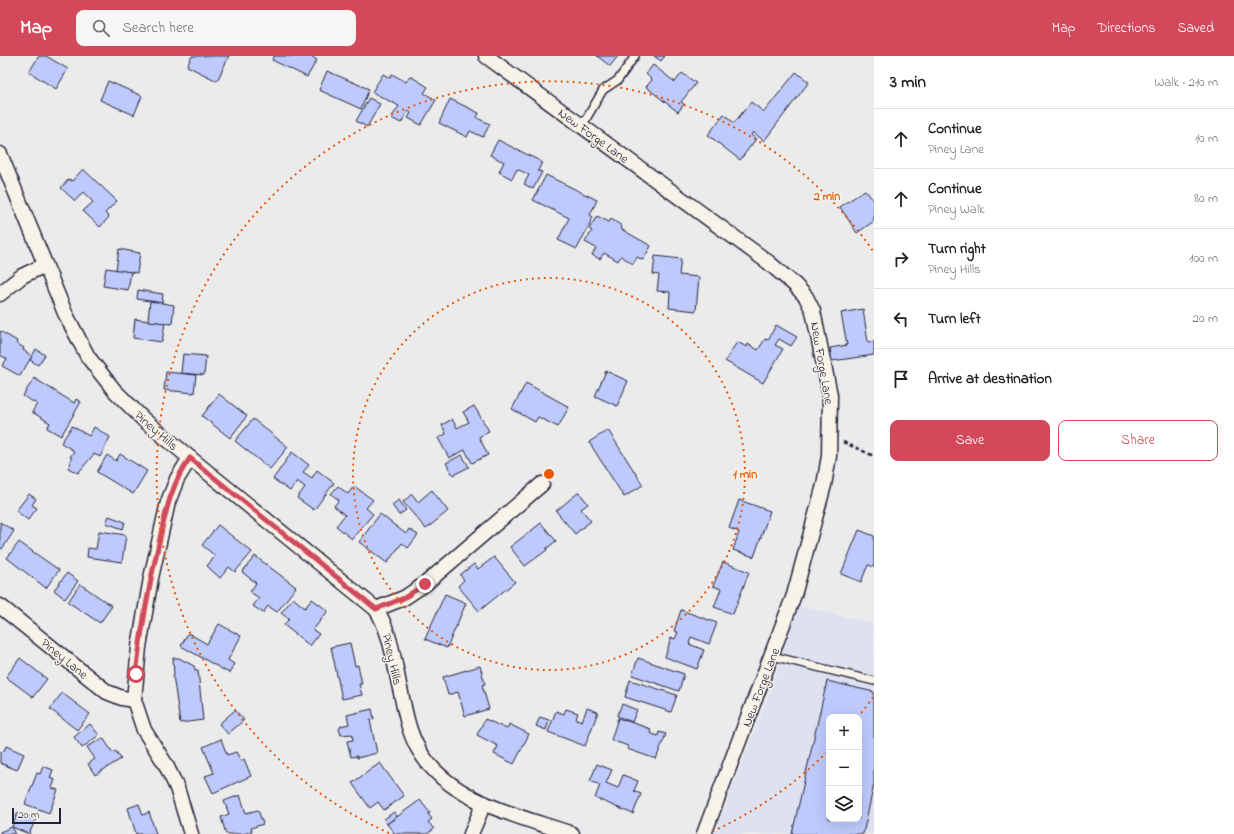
<!DOCTYPE html>
<html lang="en">
<head>
<meta charset="utf-8">
<style>
	body { margin:0; font-family:"Indie Flower",sans-serif; background:#f6f6f6; color:#222 }
	.controls { position:absolute; right:12px; bottom:12px; display:grid; overflow:hidden; border-radius:8px; box-shadow:0 4px 16px #0002 }
	.controls button { width:36px; height:36px; display:grid; place-items:center; padding:0; border:0; border-bottom:1px solid #e0e0e0; background:#fff; color:#222; font:20px sans-serif }
	.scale { position:absolute; left:12px; bottom:10px; width:49px; box-sizing:border-box; padding-left:4px; border:2px solid #22223b; border-top:0; font-size:11px; line-height:14px; white-space:nowrap; color:#22223b; -webkit-text-stroke:3px #f7f3e8; paint-order:stroke }
	.stop { position:absolute; width:12px; height:12px; margin:-9px; border:3px solid #d1495b; border-radius:50%; background:#fff }
	.stop.end { background:#d1495b; border-color:#fff; box-shadow:0 1px 4px #0008 }
	.list { margin:0; padding:0; list-style:none }
	h2 { display:flex; justify-content:space-between; align-items:center; height:52px; margin:0; padding:0 16px; font-size:17px }
	h2 small { font-size:13px; font-weight:400; color:#767676 }
	.list li { display:grid; grid-template-columns:26px 1fr auto; gap:12px; align-items:center; box-sizing:border-box; height:60px; padding:0 16px; border-top:1px solid #e0e0e0 }
	.list b { display:block; font-size:15px; white-space:nowrap }
	.list p { margin:0; font-size:13px; white-space:nowrap; color:#767676 }
	.list em { font-size:13px; font-style:normal; color:#767676 }
	.actions { display:flex; gap:8px; padding:12px 16px }
	.actions a { flex:1; padding:9px 0; border:1px solid #d1495b; border-radius:8px; text-align:center; font-size:14px; color:#d1495b }
	.actions .main { background:#d1495b; color:#fff }
	.icon { flex:none; width:22px; height:22px; fill:none; stroke:currentColor; stroke-width:2; stroke-linecap:round; stroke-linejoin:round }
	.map { position:relative; flex:none; width:874px; height:778px; overflow:hidden }
	header { display:flex; align-items:center; gap:24px; box-sizing:border-box; height:56px; padding:0 20px; background:#d1495b; color:#fff }
	header strong { font-size:19px }
	nav { display:flex; gap:22px; margin-inline-start:auto; font-size:14px }
	.search { width:280px; height:36px; background:#f6f6f6; display:flex; align-items:center; gap:10px; box-sizing:border-box; padding:0 14px; border-radius:8px; color:#767676; font-size:15px }
	main { display:flex }
	aside { flex:1; background:#fff }
	.map>svg:first-child { display:block }
	.built { fill:#dde1f0; fill-rule:evenodd }
	.building { fill:#bdcafb; stroke:#22223b; fill-rule:evenodd }
	.lines { fill:none; stroke-linecap:round; stroke-linejoin:round }
	.lane-casing { stroke:#22223b; stroke-width:10 }
	.street-casing { stroke:#22223b; stroke-width:17 }
	.path { stroke:#22223b; stroke-width:2.5; stroke-dasharray:4 3; stroke-linecap:butt }
	.lane { stroke:#f7f3e8; stroke-width:7 }
	.street { stroke:#f7f3e8; stroke-width:14 }
	.route { stroke:#d1495b; stroke-width:5 }
	.ring { fill:none; stroke:#e8590c; stroke-width:2; stroke-dasharray:2 4 }
	.labels { text-anchor:middle; stroke-width:3; stroke-linejoin:round; paint-order:stroke }
	.street-label { font-size:13px; fill:#22223b; stroke:#f7f3e8 }
	.centre { fill:#e8590c; stroke:#f7f3e8; stroke-width:2 }
	.ring-label { font-size:12px; text-anchor:middle; font-weight:bold; fill:#e8590c; stroke:#f7f3e8; stroke-width:3; stroke-linejoin:round; paint-order:stroke }
</style>
</head>
<body>
<header>
<strong>Map</strong>
<div class="search"><svg class="icon" aria-label="search" viewBox="0 0 24 24"><circle cx="10" cy="10" r="6"/><path d="M15 15l6 6"/></svg>Search here</div>
<nav><a>Map</a><a>Directions</a><a>Saved</a></nav>
</header>
<main>
<div class="map">
<svg width="874" height="778" viewBox="0 0 874 778">
	<rect width="100%" height="100%" fill="#ebebec"/>
	<filter id="ink" filterUnits="userSpaceOnUse"><feTurbulence type="fractalNoise" baseFrequency=".025" numOctaves="2"/><feDisplacementMap in="SourceGraphic" scale="8" xChannelSelector="R" yChannelSelector="G"/><feConvolveMatrix kernelMatrix="1 2 1 2 8 2 1 2 1" color-interpolation-filters="sRGB"/></filter>
	<g filter="url(#ink)">
		<!-- built -->
		<path class="built" d="M799 550 874 568V778H714L769 639ZM829 661H859V763H829Z"/>
		<!-- building -->
		<g class="building">
			<polygon points="39,0 46,0 68,13 56,33 29,16"/>
			<polygon points="192,0 229,0 217,25 187,10"/>
			<polygon points="274,0 311,0 317,4 307,21 272,4"/>
			<polygon points="597,0 618,0 610,10"/>
			<polygon points="654,0 665,0 661,5"/>
			<polygon points="653,9 675,26 682,17 696,27 681,46 684,48 678,56 646,31 652,24 646,18"/>
			<polygon points="327,15 369,33 361,53 319,34"/>
			<polygon points="796,16 809,26 764,85 753,76 751,79 756,83 740,104 708,79 724,58 734,67 751,46 764,56"/>
			<polygon points="383,18 390,22 392,18 406,26 410,20 428,31 424,37 436,44 421,69 408,62 411,57 408,55 401,67 391,62 399,50 372,36"/>
			<polygon points="108,25 142,40 134,59 100,44"/>
			<polygon points="369,42 380,48 367,71 356,65"/>
			<polygon points="450,43 479,57 477,62 490,68 483,81 470,75 467,81 439,67"/>
			<polygon points="498,84 542,106 538,115 542,116 533,133 524,128 529,119 517,113 512,123 499,116 504,106 490,99"/>
			<polygon points="83,113 117,145 105,157 109,161 100,171 83,155 93,146 83,136 75,145 61,132 69,123 72,125"/>
			<polygon points="546,119 597,144 590,159 593,161 577,193 558,184 569,162 533,144"/>
			<polygon points="865,134 874,145 874,165 857,177 840,151"/>
			<polygon points="597,160 609,166 611,163 622,170 621,173 651,190 643,204 637,201 633,208 621,200 618,205 604,197 600,203 592,199 596,192 585,186 592,175 589,173"/>
			<polygon points="119,193 140,197 137,217 116,214"/>
			<polygon points="655,200 681,203 679,219 699,221 696,255 669,252 670,236 657,235 659,219 653,218"/>
			<polygon points="106,212 131,216 128,234 103,230"/>
			<polygon points="138,234 163,238 162,247 137,243"/>
			<polygon points="150,245 174,249 172,268 148,265"/>
			<polygon points="863,253 868,286 874,285 874,299 832,305 830,292 847,289 841,257"/>
			<polygon points="135,263 165,267 162,286 133,282"/>
			<polygon points="776,269 797,281 791,290 779,283 775,289 783,293 763,327 725,305 737,286 747,291 748,288 758,294 765,283 768,284"/>
			<polygon points="0,275 17,285 16,287 24,292 23,294 32,300 20,320 2,310 7,303 0,299"/>
			<polygon points="36,293 45,299 38,309 30,304"/>
			<polygon points="183,298 206,300 204,319 181,317"/>
			<polygon points="606,315 628,325 617,350 595,340"/>
			<polygon points="166,316 196,319 194,337 164,334"/>
			<polygon points="34,322 74,347 76,343 81,346 61,380 47,372 50,367 32,356 37,348 23,340"/>
			<polygon points="526,327 569,351 558,371 538,361 535,366 512,353"/>
			<polygon points="219,338 247,360 230,382 202,360"/>
			<polygon points="474,350 489,375 479,381 488,399 472,407 465,394 449,402 438,382 446,378 442,369 452,363 457,372 469,366 463,356"/>
			<polygon points="253,363 288,391 270,413 235,385"/>
			<polygon points="72,370 89,380 94,371 110,381 100,401 94,398 78,417 68,412 71,407 69,406 72,402 70,401 74,395 61,387"/>
			<polygon points="608,374 643,429 624,441 589,386"/>
			<polygon points="292,396 309,409 303,416 312,422 317,414 334,427 314,454 297,442 305,431 297,425 290,435 273,423"/>
			<polygon points="120,398 147,415 133,438 97,416 107,399 116,405"/>
			<polygon points="462,399 469,411 453,419 446,407"/>
			<polygon points="338,430 348,438 354,430 373,444 366,452 373,458 352,483 336,470 345,459 334,450 339,444 331,438"/>
			<polygon points="432,434 448,455 426,473 403,446 412,438 418,446"/>
			<polygon points="579,436 588,448 581,453 591,465 575,478 556,455"/>
			<polygon points="29,438 36,443 32,449 37,452 28,464 16,455"/>
			<polygon points="399,444 406,454 399,459 392,449"/>
			<polygon points="739,444 770,455 754,501 733,494 739,476 729,472"/>
			<polygon points="380,458 406,478 409,473 418,479 408,492 402,487 387,507 359,486"/>
			<polygon points="109,460 125,466 123,473 106,467"/>
			<polygon points="0,466 14,475 2,493 0,492"/>
			<polygon points="541,467 556,485 546,493 547,494 525,510 510,491"/>
			<polygon points="218,469 252,496 235,516 229,511 220,522 207,510 215,500 202,489"/>
			<polygon points="859,474 874,480 874,511 868,509 861,526 841,518"/>
			<polygon points="99,475 126,479 122,506 87,501 88,492 96,493"/>
			<polygon points="19,486 59,514 46,532 7,502"/>
			<polygon points="255,500 296,531 277,556 268,550 263,557 253,550 259,542 250,536 256,527 242,516"/>
			<polygon points="494,501 515,526 479,555 458,530 464,524 460,519 474,508 478,513"/>
			<polygon points="723,506 749,516 733,558 714,551 721,533 713,530"/>
			<polygon points="67,517 78,525 65,543 54,534"/>
			<polygon points="80,528 112,550 100,567 68,546"/>
			<polygon points="445,538 466,547 447,592 425,583"/>
			<polygon points="293,542 305,552 312,543 328,555 313,574 319,578 310,590 284,569 289,563 281,557"/>
			<polygon points="681,554 717,567 709,588 691,581 689,588 704,594 697,613 665,601 671,582 675,583 678,576 674,575"/>
			<polygon points="219,568 241,580 228,604 234,608 229,617 181,590 188,577 207,588"/>
			<polygon points="350,587 355,610 358,609 362,628 359,628 362,639 342,643 331,591"/>
			<polygon points="20,602 47,623 33,641 6,621"/>
			<polygon points="173,602 179,602 194,610 195,614 198,614 203,664 180,667 173,619 174,619"/>
			<polygon points="638,602 684,618 679,635 632,619"/>
			<polygon points="480,610 485,628 482,629 489,653 465,660 458,636 448,639 443,621"/>
			<polygon points="630,624 677,639 671,656 625,641"/>
			<path d="M827 625 874 636V728L863 778H792ZM829 661H859V763H829Z"/>
			<polygon points="62,637 90,658 77,674 50,653"/>
			<polygon points="622,648 637,654 632,666 617,660"/>
			<polygon points="587,652 598,656 585,690 548,676 556,655 564,658 566,653 578,657 576,663 582,665"/>
			<polygon points="372,653 374,663 370,664 377,697 357,702 357,700 351,701 347,685 353,684 352,678 341,679 339,673 341,670 349,668 347,659"/>
			<polygon points="235,654 244,664 228,678 219,668"/>
			<polygon points="540,661 549,664 546,674 536,670"/>
			<polygon points="618,662 651,673 650,677 658,680 659,676 666,678 656,703 627,693 628,690 611,684"/>
			<polygon points="485,663 507,673 509,668 529,678 514,708 494,698 498,690 477,679"/>
			<polygon points="90,668 99,679 82,692 74,681"/>
			<polygon points="103,682 113,697 116,695 121,703 95,719 88,708 95,703 87,691"/>
			<polygon points="221,683 227,699 236,696 241,705 244,703 251,720 213,737 205,720 214,717 203,691"/>
			<polygon points="6,690 24,698 17,714 0,707 0,696 4,695"/>
			<polygon points="380,707 404,740 384,754 378,746 370,752 352,727"/>
			<polygon points="597,708 612,714 606,727 618,732 623,719 638,725 634,735 641,738 633,758 595,742 600,729 590,725"/>
			<polygon points="43,710 53,714 50,722 55,724 52,732 58,734 49,757 25,748 37,717 40,718"/>
			<polygon points="240,739 246,757 258,754 263,768 251,772 252,775 244,778 226,778 221,761 229,758 224,745"/>
			<polygon points="420,744 430,757 428,758 432,763 428,766 434,773 427,778 395,778 387,768"/>
			<polygon points="139,748 143,759 149,756 156,778 136,778 128,752"/>
			<polygon points="18,756 36,763 29,778 12,771"/>
			<polygon points="394,756 397,760 387,768 384,763"/>
			<polygon points="12,771 16,778 0,778 0,776"/>
		</g>
		<g class="lines">
			<defs>
				<g id="lane">
					<polyline points="582,70 603,34 618,24 635,0"/>
					<polyline points="772,600 874,625"/>
				</g>
				<g id="street">
					<polyline points="486,0 768,206 795,229 806,241 813,255 830,339 829,400 824,429 794,539 704,778"/>
					<path d="M0 98 65 257 88 301 114 334 144 364 190 402 376 553C392 578 394 608 401 637 405 656 409 678 419 694 449 746 520 760 572 778"/>
					<polyline points="0,238 22,220 45,209"/>
					<polyline points="190,402 177,423 168,446 151,522 139,591 134,644 144,674 166,709 177,732 191,778"/>
					<polyline points="0,550 107,636 122,642 134,644"/>
					<polyline points="376,553 404,542 425,528 542,428"/>
					<polyline points="471,778 484,747"/>
				</g>
			</defs>
			<!-- lane casing -->
			<use href="#lane" class="lane-casing"/>
			<!-- street casing -->
			<use href="#street" class="street-casing"/>
			<!-- path -->
			<polyline class="path" points="843,386 874,400"/>
			<!-- lane -->
			<use href="#lane" class="lane"/>
			<!-- street -->
			<use href="#street" class="street"/>
		</g>
	</g>
	<g class="lines" filter="url(#ink)">
		<!-- route -->
		<path class="route" d="M136 618C141 576 148 533 158 491 165 460 170 429 190 402L376 553 404 542 425 528"/>
	</g>
	<!-- distance rings -->
	<g class="ring">
		<circle cx="549" cy="418" r="196"/>
		<path d="M873 641A393 393 0 0 1 859 660M827 696A393 393 0 0 1 709 777M389 777A393 393 0 1 1 873 195"/>
	</g>
	<g class="labels">
		<!-- street labels -->
		<g class="street-label">
			<text transform="translate(594 79) rotate(36)" y="5">New Forge Lane</text>
			<text transform="translate(823 307) rotate(80)" y="5">New Forge Lane</text>
			<text transform="translate(157 374) rotate(41)" y="5">Piney Hills</text>
			<text transform="translate(65 602) rotate(39)" y="5">Piney Lane</text>
			<text transform="translate(393 603) rotate(77)" y="5">Piney Hills</text>
			<text transform="translate(760 631) rotate(-69)" y="5">New Forge Lane</text>
		</g>
	</g>
	<circle cx="549" cy="418" r="6" class="centre"/>
	<g class="ring-label">
		<text x="827" y="144">2 min</text>
		<text x="745" y="422">1 min</text>
	</g>
</svg>
<div class="controls">
<button>+</button>
<button>−</button>
<button><svg class="icon" aria-label="layers" viewBox="0 0 24 24"><path d="M12 4l9 5-9 5-9-5zM3 14l9 5 9-5"/></svg></button>
</div>
<div class="scale">20 m</div>
<div class="stop" style="left:136px;top:618px"></div>
<div class="stop end" style="left:425px;top:528px"></div>
</div>
<aside>
<h2>3 min<small>Walk · 210 m</small></h2>
<ul class="list">
<li><svg class="icon" aria-label="ahead" viewBox="0 0 24 24"><path d="M12 20V5M6 11l6-6 6 6"/></svg><div><b>Continue</b><p>Piney Lane</p></div><em>10 m</em></li>
<li><svg class="icon" aria-label="ahead" viewBox="0 0 24 24"><path d="M12 20V5M6 11l6-6 6 6"/></svg><div><b>Continue</b><p>Piney Walk</p></div><em>80 m</em></li>
<li><svg class="icon" aria-label="right" viewBox="0 0 24 24"><path d="M7 20v-9h11M14 6l5 5-5 5"/></svg><div><b>Turn right</b><p>Piney Hills</p></div><em>100 m</em></li>
<li><svg class="icon" aria-label="left" viewBox="0 0 24 24"><path d="M17 20v-9H6M10 6l-5 5 5 5"/></svg><div><b>Turn left</b></div><em>20 m</em></li>
<li><svg class="icon" aria-label="arrive" viewBox="0 0 24 24"><path d="M6 21V4h12l-3 4 3 4H6"/></svg><div><b>Arrive at destination</b></div></li>
</ul>
<div class="actions"><a class="main">Save</a><a>Share</a></div>
</aside>
</main>
</body>
</html>
